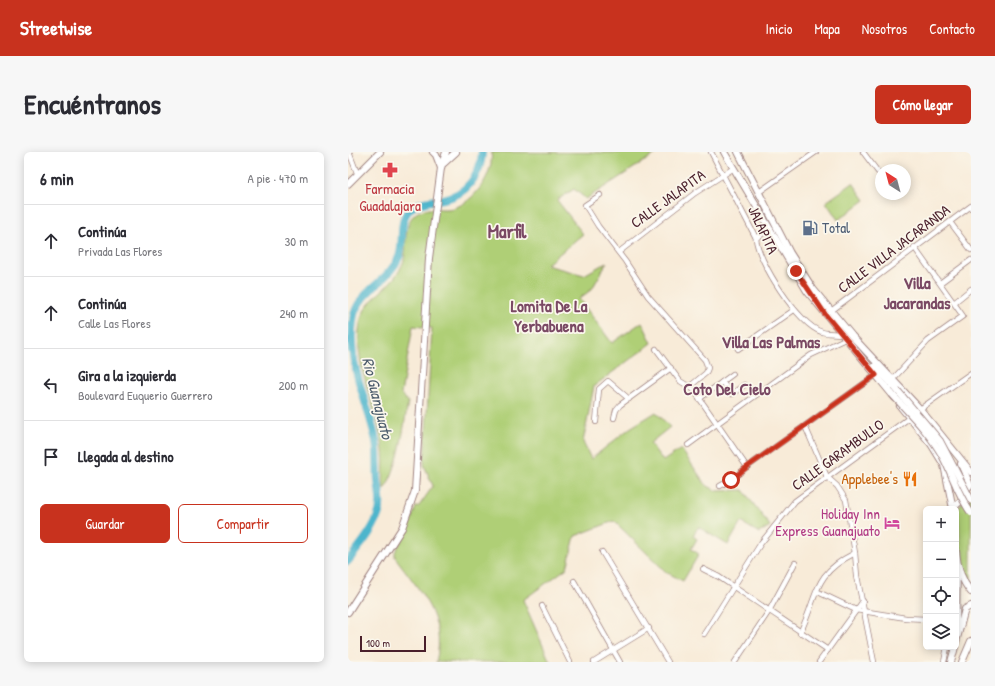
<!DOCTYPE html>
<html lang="es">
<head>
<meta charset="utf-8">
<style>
	body { margin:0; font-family:"Patrick Hand",sans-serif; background:#f7f7f7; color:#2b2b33 }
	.controls { position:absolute; right:12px; bottom:12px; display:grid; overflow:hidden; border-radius:6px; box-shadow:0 2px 10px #0003 }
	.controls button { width:36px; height:36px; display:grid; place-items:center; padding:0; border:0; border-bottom:1px solid #e1e1e2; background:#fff; color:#2b2b33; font:20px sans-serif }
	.compass { position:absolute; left:527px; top:12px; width:36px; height:36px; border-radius:50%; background:#fff; box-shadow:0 2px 10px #0003; rotate:324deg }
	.scale { position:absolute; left:12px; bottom:10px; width:66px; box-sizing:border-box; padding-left:4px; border:2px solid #4a1f2b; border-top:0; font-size:11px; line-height:14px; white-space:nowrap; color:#4a1f2b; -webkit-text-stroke:3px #fbf7ec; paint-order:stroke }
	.stop { position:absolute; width:12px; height:12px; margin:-9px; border:3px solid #c8321e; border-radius:50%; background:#fff }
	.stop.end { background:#c8321e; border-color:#fff; box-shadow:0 1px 4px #0008 }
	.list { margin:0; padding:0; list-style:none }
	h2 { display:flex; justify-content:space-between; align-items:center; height:52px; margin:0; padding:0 16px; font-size:17px }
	h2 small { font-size:13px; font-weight:400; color:#7c7c81 }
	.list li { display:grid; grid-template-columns:26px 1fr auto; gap:12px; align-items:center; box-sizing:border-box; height:72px; padding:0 16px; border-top:1px solid #e1e1e2 }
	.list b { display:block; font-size:15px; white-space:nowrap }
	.list p { margin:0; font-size:13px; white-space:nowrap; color:#7c7c81 }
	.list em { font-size:13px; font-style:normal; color:#7c7c81 }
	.actions { display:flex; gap:8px; padding:12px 16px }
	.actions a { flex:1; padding:9px 0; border:1px solid #c8321e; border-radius:6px; text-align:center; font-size:14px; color:#c8321e }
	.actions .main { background:#c8321e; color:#fff }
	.icon { flex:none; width:22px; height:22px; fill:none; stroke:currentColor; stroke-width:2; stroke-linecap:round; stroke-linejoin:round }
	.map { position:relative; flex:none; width:623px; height:510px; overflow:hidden; border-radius:6px }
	header { display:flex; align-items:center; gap:24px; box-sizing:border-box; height:56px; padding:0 20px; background:#c8321e; color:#fff }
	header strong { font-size:19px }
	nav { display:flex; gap:22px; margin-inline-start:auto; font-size:14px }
	.intro { display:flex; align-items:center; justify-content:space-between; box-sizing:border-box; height:96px; padding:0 24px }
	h1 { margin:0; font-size:28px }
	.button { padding:10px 18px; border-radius:6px; background:#c8321e; color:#fff; font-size:14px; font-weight:700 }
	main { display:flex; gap:24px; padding:0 24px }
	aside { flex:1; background:#fff; border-radius:6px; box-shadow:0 2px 10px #0003 }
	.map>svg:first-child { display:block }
	.green { fill:#afcf76; stroke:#7c7750 }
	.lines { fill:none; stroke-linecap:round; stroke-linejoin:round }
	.river { stroke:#4db5cc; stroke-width:8 }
	.minor-casing { stroke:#a18582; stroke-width:6 }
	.major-casing { stroke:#a18582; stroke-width:8 }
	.minor { stroke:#fff; stroke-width:4.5 }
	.major { stroke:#fff; stroke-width:6 }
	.major-bridge-casing { stroke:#a18582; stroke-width:8; stroke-linecap:butt }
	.major-bridge { stroke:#fff; stroke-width:6 }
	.route { stroke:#c8321e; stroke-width:5 }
	.labels { text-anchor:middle; stroke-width:3.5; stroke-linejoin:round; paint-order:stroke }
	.health-label { font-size:15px; fill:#be3a42; stroke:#fbf7ec }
	.street-label { font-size:15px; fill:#4a1f2b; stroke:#fbf7ec }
	.service-label { font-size:15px; fill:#4e5e75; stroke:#fbf7ec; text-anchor:start }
	.food-label { font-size:15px; fill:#c56008; stroke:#fbf7ec; text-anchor:end }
	.hotel-label { font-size:15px; fill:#b23c85; stroke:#fbf7ec; text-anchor:end }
	.water-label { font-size:16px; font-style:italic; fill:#4b5b6b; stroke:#fbf7ec }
	.quarter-label { font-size:17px; font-weight:bold; fill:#7a4964; stroke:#fbf7ec }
	.district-label { font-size:19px; font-weight:bold; fill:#7a4964; stroke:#fbf7ec }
</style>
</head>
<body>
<header>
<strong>Streetwise</strong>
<nav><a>Inicio</a><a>Mapa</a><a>Nosotros</a><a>Contacto</a></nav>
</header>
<div class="intro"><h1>Encuéntranos</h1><a class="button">Cómo llegar</a></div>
<main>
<aside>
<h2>6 min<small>A pie · 470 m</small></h2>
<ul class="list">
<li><svg class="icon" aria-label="ahead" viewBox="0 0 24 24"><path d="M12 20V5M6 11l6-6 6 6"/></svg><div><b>Continúa</b><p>Privada Las Flores</p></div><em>30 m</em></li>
<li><svg class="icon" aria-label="ahead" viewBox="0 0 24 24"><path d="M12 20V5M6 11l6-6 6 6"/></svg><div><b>Continúa</b><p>Calle Las Flores</p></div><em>240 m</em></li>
<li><svg class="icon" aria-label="left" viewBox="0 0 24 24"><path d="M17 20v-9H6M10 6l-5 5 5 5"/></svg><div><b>Gira a la izquierda</b><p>Boulevard Euquerio Guerrero</p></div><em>200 m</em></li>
<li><svg class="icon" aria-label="arrive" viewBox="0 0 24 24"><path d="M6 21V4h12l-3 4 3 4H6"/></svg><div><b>Llegada al destino</b></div></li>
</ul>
<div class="actions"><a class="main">Guardar</a><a>Compartir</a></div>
</aside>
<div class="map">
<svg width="623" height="510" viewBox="0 0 623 510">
	<rect width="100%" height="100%" fill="#fbf7ec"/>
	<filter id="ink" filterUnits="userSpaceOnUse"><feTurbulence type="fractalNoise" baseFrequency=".025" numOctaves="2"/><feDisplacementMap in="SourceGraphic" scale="8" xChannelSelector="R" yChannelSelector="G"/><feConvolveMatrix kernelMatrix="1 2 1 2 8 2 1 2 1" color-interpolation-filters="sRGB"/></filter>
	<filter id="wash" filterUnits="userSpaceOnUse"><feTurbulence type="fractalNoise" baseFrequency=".012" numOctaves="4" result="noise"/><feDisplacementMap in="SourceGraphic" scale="16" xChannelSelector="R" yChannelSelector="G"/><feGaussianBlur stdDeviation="0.9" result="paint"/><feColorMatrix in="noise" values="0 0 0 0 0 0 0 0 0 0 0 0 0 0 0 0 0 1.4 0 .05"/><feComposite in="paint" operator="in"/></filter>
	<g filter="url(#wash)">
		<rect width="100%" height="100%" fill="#f8ebd8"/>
		<!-- green -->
		<g class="green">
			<path d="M144 0 309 1 238 47 226 37 209 48 235 82 198 113 236 123 259 110 244 137 231 147 264 191 294 170 304 191 246 234 235 290 243 307 282 276 308 260 322 275 302 291 315 309 333 297 358 333 369 339 395 338 422 374 411 381 393 370 380 393 350 375 345 384 349 387 343 397 351 402 335 429 318 420 266 369 227 384 219 416 175 448 202 510H88C99 466 71 438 47 405V400L60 377 68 355 71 354 85 334 76 313 84 176 65 174 53 242 60 250C55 278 52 313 36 338 34 325 37 312 35 299 32 255 0 208 14 163 23 143 47 133 55 111 60 97 54 73 67 62 76 55 88 57 99 57 119 56 138 33 142 15 144 10 143 5 144 0Z"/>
			<polygon points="505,31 517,48 490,68 478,50"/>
			<polygon points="623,346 623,434 614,419 610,358 613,352"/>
		</g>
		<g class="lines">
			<!-- river -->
			<path class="river" d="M0 409C10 396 23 382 29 366 35 353 31 341 30 328 29 314 30 302 28 289 20 250 1 216 4 177 5 171 5 164 7 159 16 137 42 127 51 105 57 90 49 68 63 56 72 49 85 49 95 47 118 43 133 23 134 0"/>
		</g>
	</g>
	<g filter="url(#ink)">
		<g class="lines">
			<defs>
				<g id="minor">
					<polyline points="1,0 9,21"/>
					<path d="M363 0 408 86C409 108 451 174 474 180 480 182 487 181 493 182"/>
					<polyline points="515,0 530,20"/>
					<polyline points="411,40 468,0"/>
					<polyline points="252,43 237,53 250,74 277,109 300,144 357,208 360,216 358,221 341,235"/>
					<polyline points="602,70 623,98"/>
					<polyline points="408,86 422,77"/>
					<polyline points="271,100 347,41 386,16"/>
					<polyline points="592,131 623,108"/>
					<polyline points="607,150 623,137"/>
					<polyline points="483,159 623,54"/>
					<polyline points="308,197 332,229 345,237 399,315"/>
					<polyline points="390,197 446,158"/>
					<polyline points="545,227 580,189 615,164 566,95"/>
					<polyline points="374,230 384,242 396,233"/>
					<polyline points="351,247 385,222"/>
					<polyline points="572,257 623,221"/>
					<polyline points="266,266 268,258 272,253 323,216"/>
					<polyline points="248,270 251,237 260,229 281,247"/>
					<polyline points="457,274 479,325 489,334 498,348 507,401 509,424 526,510"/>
					<polyline points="340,293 463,203 497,187"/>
					<polyline points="372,334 383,328 399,315 528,223"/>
					<polyline points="254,400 320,510"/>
					<polyline points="355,417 371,425 480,498"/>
					<polyline points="226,429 272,510"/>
					<polyline points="468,439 508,458 558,466 578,467"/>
					<polyline points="194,454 222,510"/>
					<path d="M452 481C471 443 463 423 507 401"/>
					<polyline points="356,482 413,391 447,349 561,266"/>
					<polyline points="246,510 301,476"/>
					<polyline points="387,510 421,459 447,411"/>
					<polyline points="471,510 515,449"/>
					<polyline points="596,510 599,495"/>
				</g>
				<g id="major">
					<polyline points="85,0 88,3 93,16"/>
					<polyline points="376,0 459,139 547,246"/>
					<polyline points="390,0 442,101 465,137 504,184 572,257 623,320"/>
					<polyline points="96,11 108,0"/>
					<polyline points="0,32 32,0"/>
					<polyline points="527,214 549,238"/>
					<polyline points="552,254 583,292 596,313 605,357"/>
					<polyline points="613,312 622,333 619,337 613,339"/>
					<polyline points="605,356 618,344"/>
					<path d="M608 399C609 414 613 428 623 440"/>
					<polyline points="0,460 54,376 67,339 81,106 93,16 98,0"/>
					<polyline points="608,477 609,411"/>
					<polyline points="608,490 617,457 623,454"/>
					<polyline points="603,510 607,495"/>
					<polyline points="614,510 623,489"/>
				</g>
			</defs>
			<!-- minor casing -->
			<use href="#minor" class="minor-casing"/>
			<!-- major casing -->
			<use href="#major" class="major-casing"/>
			<!-- minor -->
			<use href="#minor" class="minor"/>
			<!-- major -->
			<use href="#major" class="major"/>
			<defs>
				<g id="major-bridge">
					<polyline points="549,238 592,289 623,348"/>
					<path d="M544 242C562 262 582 281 595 305 605 324 610 343 623 361"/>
				</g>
			</defs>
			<!-- major-bridge casing -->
			<use href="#major-bridge" class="major-bridge-casing"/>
			<!-- major-bridge -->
			<use href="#major-bridge" class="major-bridge"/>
		</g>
	</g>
	<g class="lines" filter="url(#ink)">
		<!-- route -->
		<polyline class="route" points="383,328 399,315 528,223 477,162 448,119"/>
	</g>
	<!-- icons -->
	<defs>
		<symbol id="pharmacy-bare" viewBox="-9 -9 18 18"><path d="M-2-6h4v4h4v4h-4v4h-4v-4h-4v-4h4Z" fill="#e0444e" stroke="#fbf7ec" stroke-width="2.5" paint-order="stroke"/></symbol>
		<symbol id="fuel-bare" viewBox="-9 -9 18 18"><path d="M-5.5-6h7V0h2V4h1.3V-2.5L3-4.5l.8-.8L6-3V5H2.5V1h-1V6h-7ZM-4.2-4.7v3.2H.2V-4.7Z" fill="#5c6f8a" stroke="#fbf7ec" stroke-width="2.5" paint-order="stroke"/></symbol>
		<symbol id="restaurant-bare" viewBox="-9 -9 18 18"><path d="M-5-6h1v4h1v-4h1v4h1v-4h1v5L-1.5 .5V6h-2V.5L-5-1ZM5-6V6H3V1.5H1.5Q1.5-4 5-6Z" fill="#e8710a" stroke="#fbf7ec" stroke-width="2.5" paint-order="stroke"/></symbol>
		<symbol id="hotel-bare" viewBox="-9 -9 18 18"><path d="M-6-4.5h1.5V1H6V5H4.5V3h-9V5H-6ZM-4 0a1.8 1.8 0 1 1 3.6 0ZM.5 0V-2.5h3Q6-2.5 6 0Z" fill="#d1479c" stroke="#fbf7ec" stroke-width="2.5" paint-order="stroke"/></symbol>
	</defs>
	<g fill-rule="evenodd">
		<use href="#pharmacy-bare" x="31" y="7" width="22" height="22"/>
		<use href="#fuel-bare" x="451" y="65" width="22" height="22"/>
		<use href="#restaurant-bare" x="551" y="316" width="22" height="22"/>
		<use href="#hotel-bare" x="533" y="360" width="22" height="22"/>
	</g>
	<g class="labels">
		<!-- health labels -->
		<g class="health-label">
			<text x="42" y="42">Farmacia<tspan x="42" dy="17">Guadalajara</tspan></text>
		</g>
		<!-- street labels -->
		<g class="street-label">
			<text transform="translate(320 47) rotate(-36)" y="5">CALLE JALAPITA</text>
			<text transform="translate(415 78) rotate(65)" y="5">JALAPITA</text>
			<text transform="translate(546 97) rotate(-37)" y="5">CALLE VILLA JACARANDA</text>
			<text transform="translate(490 303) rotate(-36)" y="5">CALLE GARAMBULLO</text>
		</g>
		<!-- service labels -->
		<g class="service-label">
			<text x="474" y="81">Total</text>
		</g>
		<!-- food labels -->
		<g class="food-label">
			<text x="550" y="332">Applebee's</text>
		</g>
		<!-- hotel labels -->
		<g class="hotel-label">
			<text x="532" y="367">Holiday Inn<tspan x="532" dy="17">Express Guanajuato</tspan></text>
		</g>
		<!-- water labels -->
		<g class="water-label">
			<text transform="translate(30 246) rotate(76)" y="6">Rio Guanajuato</text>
		</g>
		<!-- quarter labels -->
		<g class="quarter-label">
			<text x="569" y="137">Villa<tspan x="569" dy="20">Jacarandas</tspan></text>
			<text x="201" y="160">Lomita De La<tspan x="201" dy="20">Yerbabuena</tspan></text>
			<text x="423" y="196">Villa Las Palmas</text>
			<text x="379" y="243">Coto Del Cielo</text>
		</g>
		<!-- district labels -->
		<g class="district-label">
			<text x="159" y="86">Marfil</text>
		</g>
	</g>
</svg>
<div class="controls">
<button>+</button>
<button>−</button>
<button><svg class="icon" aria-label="locate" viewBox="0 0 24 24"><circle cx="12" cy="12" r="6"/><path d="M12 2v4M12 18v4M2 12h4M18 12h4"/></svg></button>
<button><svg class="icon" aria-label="layers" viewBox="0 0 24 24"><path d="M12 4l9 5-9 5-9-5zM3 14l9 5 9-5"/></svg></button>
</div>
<svg class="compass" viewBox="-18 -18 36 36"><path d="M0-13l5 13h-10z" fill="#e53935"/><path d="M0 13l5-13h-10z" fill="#7c7c81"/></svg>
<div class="scale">100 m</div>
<div class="stop" style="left:383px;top:328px"></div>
<div class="stop end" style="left:448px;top:119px"></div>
</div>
</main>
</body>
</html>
